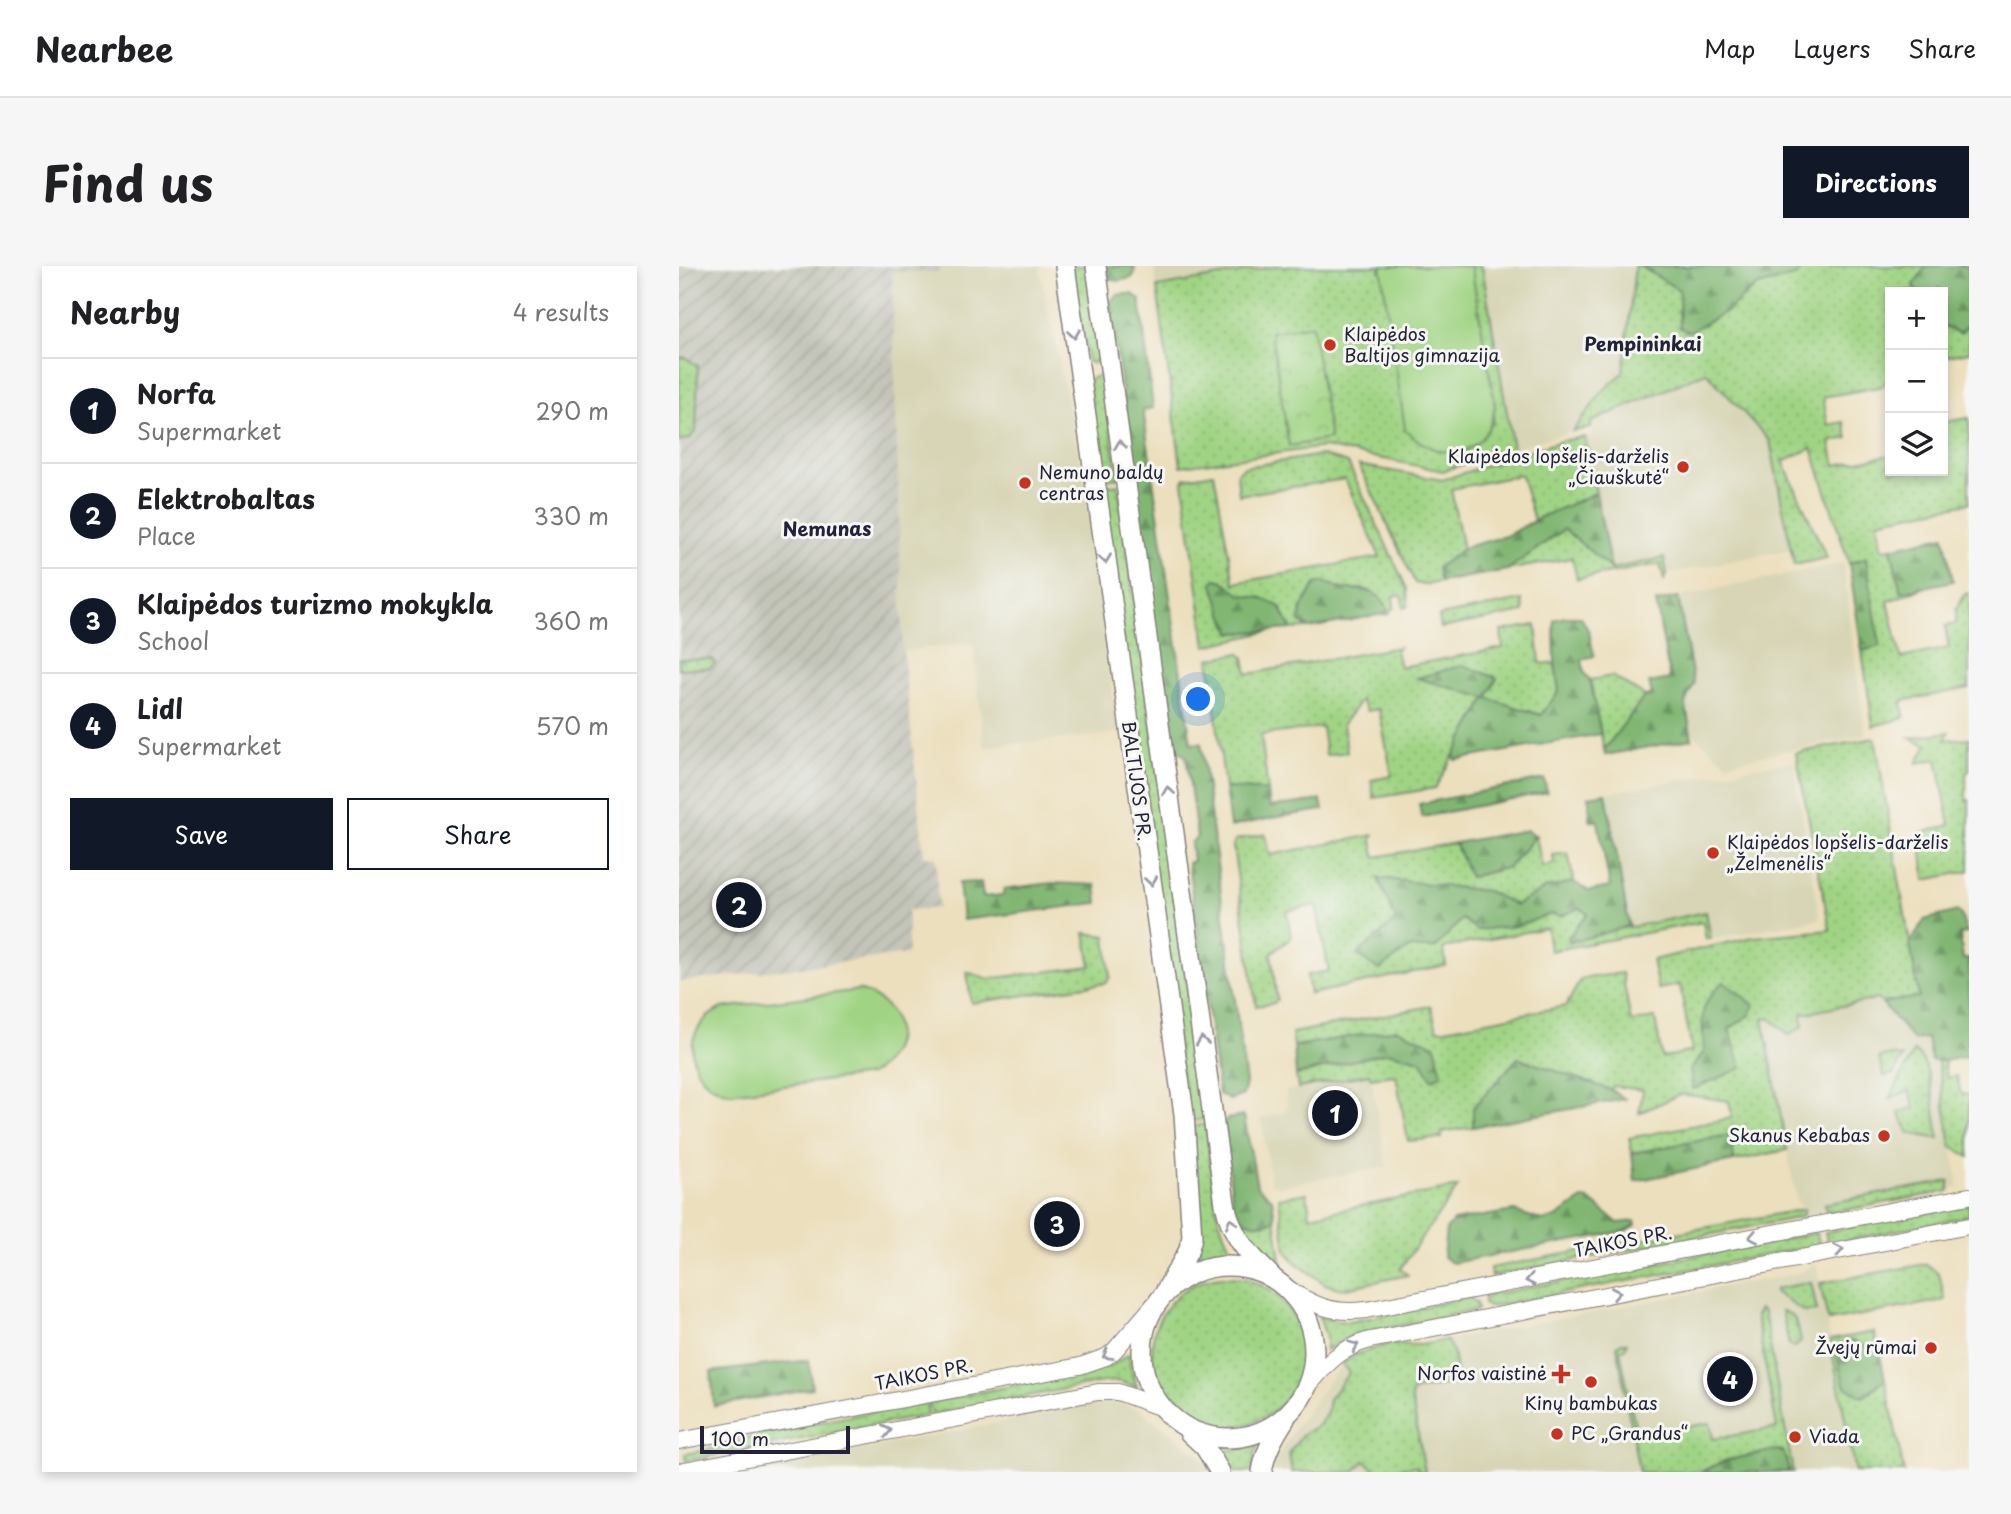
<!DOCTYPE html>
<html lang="en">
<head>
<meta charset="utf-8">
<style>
	body { margin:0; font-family:"Playpen Sans",sans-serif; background:#f6f6f6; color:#202124 }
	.controls { position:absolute; right:21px; top:21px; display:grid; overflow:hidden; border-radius:0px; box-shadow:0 4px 10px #0003 }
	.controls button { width:63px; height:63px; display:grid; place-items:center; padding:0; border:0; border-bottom:2px solid #e0e0e0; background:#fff; color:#202124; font:35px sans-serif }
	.scale { position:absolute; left:21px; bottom:18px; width:150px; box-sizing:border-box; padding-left:7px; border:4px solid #22223b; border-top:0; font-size:19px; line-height:24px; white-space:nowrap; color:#22223b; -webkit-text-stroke:5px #f6f6f2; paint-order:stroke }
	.you { position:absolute; left:520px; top:434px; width:24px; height:24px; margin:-18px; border:5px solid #fff; border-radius:50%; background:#1a73e8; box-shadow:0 0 0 10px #1a73e833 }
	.badge { display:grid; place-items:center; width:46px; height:46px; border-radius:50%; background:#111827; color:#fff; font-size:23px; font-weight:700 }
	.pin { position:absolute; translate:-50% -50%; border:4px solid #fff; box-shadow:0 2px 7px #0006 }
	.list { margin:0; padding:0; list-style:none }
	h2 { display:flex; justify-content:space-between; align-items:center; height:91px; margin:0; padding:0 28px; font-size:30px }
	h2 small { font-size:23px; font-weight:400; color:#757577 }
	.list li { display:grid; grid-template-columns:46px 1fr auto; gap:21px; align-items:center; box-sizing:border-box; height:105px; padding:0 28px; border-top:2px solid #e0e0e0 }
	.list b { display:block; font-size:26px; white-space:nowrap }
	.list p { margin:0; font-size:23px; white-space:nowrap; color:#757577 }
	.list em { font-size:23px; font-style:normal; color:#757577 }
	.actions { display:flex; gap:14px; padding:21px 28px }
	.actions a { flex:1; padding:16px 0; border:2px solid #111827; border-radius:0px; text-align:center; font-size:24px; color:#111827 }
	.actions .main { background:#111827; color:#fff }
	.icon { flex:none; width:38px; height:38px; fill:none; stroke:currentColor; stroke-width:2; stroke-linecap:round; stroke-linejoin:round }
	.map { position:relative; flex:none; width:1290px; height:1206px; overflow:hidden; border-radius:0px }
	header { display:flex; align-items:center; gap:42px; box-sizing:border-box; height:98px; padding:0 35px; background:#fff; border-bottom:2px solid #e0e0e0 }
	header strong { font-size:33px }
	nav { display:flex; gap:38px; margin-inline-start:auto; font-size:24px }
	.intro { display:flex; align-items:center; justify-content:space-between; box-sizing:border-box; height:168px; padding:0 42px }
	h1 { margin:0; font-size:49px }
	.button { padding:18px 32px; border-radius:0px; background:#111827; color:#fff; font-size:24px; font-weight:700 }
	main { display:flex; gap:42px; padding:0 42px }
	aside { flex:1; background:#fff; border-radius:0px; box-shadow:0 4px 10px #0003 }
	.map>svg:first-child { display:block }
	.built { fill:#d8d5b6 }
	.industrial { fill:url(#industrial-furrows) }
	.grass { fill:url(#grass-dots); stroke:#617b60; stroke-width:2; fill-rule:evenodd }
	.forest { fill:url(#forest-firs); stroke:#516c56; stroke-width:2 }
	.park { fill:url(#park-crowns); stroke:#617b60; stroke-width:2 }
	.pitch { fill:#a0d484; stroke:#617b60; stroke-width:2 }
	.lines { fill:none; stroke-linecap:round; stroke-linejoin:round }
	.major-casing { stroke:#87807c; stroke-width:18 }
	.highway-casing { stroke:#87807c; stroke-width:22 }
	.major { stroke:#fff; stroke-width:16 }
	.highway { stroke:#fff; stroke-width:19 }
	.oneway { stroke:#9c9ca7 }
	.poi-dot { fill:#c8321e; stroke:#f6f6f2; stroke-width:2.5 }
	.labels { text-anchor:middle; stroke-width:6; stroke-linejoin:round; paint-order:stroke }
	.poi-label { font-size:18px; fill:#22223b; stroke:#f6f6f2; text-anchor:start }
	.street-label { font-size:18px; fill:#22223b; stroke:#f6f6f2 }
	.neighbourhood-label { font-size:19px; font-weight:bold; fill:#22223b; stroke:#f6f6f2 }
</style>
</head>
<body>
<header>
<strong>Nearbee</strong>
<nav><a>Map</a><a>Layers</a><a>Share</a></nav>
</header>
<div class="intro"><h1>Find us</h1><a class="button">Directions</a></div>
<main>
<aside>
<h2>Nearby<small>4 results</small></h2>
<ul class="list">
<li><span class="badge">1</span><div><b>Norfa</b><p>Supermarket</p></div><em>290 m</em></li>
<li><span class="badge">2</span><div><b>Elektrobaltas</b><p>Place</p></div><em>330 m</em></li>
<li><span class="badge">3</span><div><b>Klaipėdos turizmo mokykla</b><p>School</p></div><em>360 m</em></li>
<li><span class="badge">4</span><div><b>Lidl</b><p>Supermarket</p></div><em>570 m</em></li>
</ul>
<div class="actions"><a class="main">Save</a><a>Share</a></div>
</aside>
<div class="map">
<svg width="1290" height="1206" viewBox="0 0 1290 1206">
	<defs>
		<pattern id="industrial-furrows" width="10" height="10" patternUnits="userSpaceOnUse" patternTransform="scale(1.75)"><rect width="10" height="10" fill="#c4c5b9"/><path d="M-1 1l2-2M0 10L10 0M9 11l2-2" fill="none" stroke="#a8a9a0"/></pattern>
		<pattern id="grass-dots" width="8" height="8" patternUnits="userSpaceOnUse" patternTransform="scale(1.75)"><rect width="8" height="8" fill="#a0d484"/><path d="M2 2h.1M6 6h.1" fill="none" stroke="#8ab673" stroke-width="1.8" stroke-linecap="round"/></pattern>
		<pattern id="forest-firs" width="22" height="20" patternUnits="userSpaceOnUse" patternTransform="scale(1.75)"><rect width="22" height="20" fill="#80b672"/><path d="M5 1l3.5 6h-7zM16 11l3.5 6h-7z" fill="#68945f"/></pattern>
		<pattern id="park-crowns" width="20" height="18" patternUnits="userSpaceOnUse" patternTransform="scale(1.75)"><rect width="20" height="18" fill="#a0d484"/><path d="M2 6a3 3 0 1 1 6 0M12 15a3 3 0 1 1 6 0" fill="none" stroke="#8ab673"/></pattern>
	</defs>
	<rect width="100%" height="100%" fill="#f6f6f2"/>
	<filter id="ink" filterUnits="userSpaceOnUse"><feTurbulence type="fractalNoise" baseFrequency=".0143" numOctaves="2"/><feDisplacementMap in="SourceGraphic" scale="14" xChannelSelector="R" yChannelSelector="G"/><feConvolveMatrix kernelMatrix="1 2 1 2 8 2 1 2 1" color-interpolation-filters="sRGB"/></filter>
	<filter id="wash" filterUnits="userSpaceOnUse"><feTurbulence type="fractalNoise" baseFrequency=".00686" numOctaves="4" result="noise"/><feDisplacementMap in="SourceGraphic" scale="28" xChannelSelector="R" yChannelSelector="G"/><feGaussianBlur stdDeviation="1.57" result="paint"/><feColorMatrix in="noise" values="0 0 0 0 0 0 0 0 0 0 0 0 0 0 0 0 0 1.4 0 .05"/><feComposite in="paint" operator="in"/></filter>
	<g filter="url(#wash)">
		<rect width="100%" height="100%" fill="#ecdfbd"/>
		<!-- built -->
		<g class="built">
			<polygon points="259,0 360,0 406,221 439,467 305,481 294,377 224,385 213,5 259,6"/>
			<polygon points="475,0 956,0 944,107 924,125 894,165 834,182 764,205 645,181 502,200"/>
			<polygon points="1027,106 1091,175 1112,283 988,308 985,292 932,303 906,171 914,169 911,156"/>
			<polygon points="1164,297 1186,469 1048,497 1011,465 1006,436 1015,418 999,331"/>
			<polygon points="1114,495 1141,653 1032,673 1027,647 950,660 927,527"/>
			<polygon points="1198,733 1234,774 1248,771 1252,794 1259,795 1280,921 1265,926 1123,951 1125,943 1118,937 1083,753"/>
			<polygon points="691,807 708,901 605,919 599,920 592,917 582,852 605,847 608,843 607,825"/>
			<polygon points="1137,997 1176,1206 593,1206 599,1188 639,1130 663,1098 677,1089 709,1078 741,1079 1121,1007"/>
			<polygon points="421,1136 443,1138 461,1144 507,1179 523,1193 532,1206 65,1206 376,1146 384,1141"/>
		</g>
		<!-- industrial -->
		<polygon class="industrial" points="0,0 259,0 260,6 213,6 224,385 245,590 257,591 259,642 229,644 229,688 0,716"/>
		<!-- grass -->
		<g class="grass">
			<path d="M392 0H409L422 89C420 95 416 99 409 96Z"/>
			<polygon points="598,0 702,0 701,4 814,157 816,140 792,0 803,0 834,182 764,205 645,181 502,200 478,21"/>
			<polygon points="956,0 961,0 1000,24 1001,62 1047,46 1076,21 1119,9 1121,0 1247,0 1235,19 1237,26 1211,26 1211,109 1204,120 1144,131 1149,159 1165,156 1169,172 1151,176 1156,199 1211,189 1211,205 1264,205 1264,156 1290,152 1290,237 1199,255 1203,283 1212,282 1222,326 1247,321 1209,335 1222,392 1270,382 1266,360 1277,358 1277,343 1286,328 1290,327 1290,422 1223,435 1225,452 1194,460 1183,385 1201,379 1186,292 1170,297 1133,182 1104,195 1148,292 1115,299 1091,175 1027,106 912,156 912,162 894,165 924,125 944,107"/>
			<polygon points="1290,58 1290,86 1264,91 1264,61 1281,67"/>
			<polygon points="0,91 7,92 19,100 17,165 10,173 0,175"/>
			<polygon points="424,109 439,212 421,215 410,113"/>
			<polygon points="906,171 917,227 855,255 842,209 772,223 784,283 758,302 761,316 746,319 736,317 680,199 763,214 882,175"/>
			<polygon points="643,189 669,197 728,323 729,340 725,342 722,329 714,330 715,341 708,349 704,348 709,344 691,325 685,323 664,323 644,316 625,360 631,362 612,363 601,341 583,332 562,329 544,315 553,367 596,364 527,380 504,216 506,212 535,207 555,317 701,291 666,213 560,229 558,207 566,201"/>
			<polygon points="439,218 526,853 509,856 422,221"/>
			<polygon points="886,263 932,303 985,292 988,308 985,314 981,298 898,313 893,292 828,304"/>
			<polygon points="843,334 845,346 762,362 760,350"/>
			<polygon points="857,359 861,397 876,398 880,425 862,449 807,432 756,522 695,532 692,514 713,510 700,443 688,445 682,434 664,458 668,486 647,489 643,461 582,469 589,525 546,522 530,393 560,387 565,391 568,408 720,381 717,384 721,401 824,382 822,365"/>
			<polygon points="0,393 34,393 36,398 31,402 0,403"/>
			<polygon points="933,410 966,430 925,484 911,414"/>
			<polygon points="1270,466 1266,474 1290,472 1290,505 1287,507 1287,535 1290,534 1290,605 1246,614 1241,567 1271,559 1258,493 1238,497 1248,479 1230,472"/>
			<path d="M1196 472 1240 731 1203 737 1198 733 1123 748 1124 760 1110 769 1091 752 1084 753 1108 884 1055 895 1051 869 953 887 950 872 1053 852 1050 835 1002 828 960 847 964 824 934 820 932 824 839 792 794 842V861L763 866 762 872 729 875 717 809 692 812 690 808 619 822 617 809 708 786 742 794 753 813 762 809 718 763 615 780 613 767 752 740 758 763H766L887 740 902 713 943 707 952 756 976 752 983 792 1013 785 1001 719 979 723 973 694 1074 671 1151 664 1117 487ZM1045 716 1070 749 1049 763 1052 773 1011 804 1025 786Z"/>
			<path d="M586 568 591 589 695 569 693 574 696 591 776 577 791 611 830 601 857 570 863 601 875 598 874 589 889 587 895 616 867 622 837 639 808 625 699 613 730 682H756L783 652H862L872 648 883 650 901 642 909 648 889 671C936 665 981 655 1027 646L1032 673H1027L1024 656 871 685 868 662 764 682 767 699 631 728 628 709 650 705 637 639 608 645 612 672 592 687 598 734 595 737 577 740 554 580 556 574Z"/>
			<polygon points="406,667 427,670 431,711 427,717 292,737 288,706 308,713 412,700"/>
			<path d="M1235 785C1254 796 1256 851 1260 873L1230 867 1220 847 1236 841 1230 825 1211 832Z"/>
			<polygon points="1212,789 1224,791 1214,808 1205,810 1200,792"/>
			<polygon points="1259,795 1265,795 1268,812 1278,810 1281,825 1284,829 1290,828 1290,891 1272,880"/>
			<path d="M527 858C532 895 533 959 556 988H540L516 994C530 959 514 900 509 862Z"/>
			<polygon points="1270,915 1270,925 1265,926 1150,947 1148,947 1145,938"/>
			<polygon points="779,921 721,1003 729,1009 663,1023 646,1018 616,996 607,985 600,932 628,927 631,950"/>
			<polygon points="1290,938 1290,950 1149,978 1146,966"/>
			<polygon points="1125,943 1123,951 812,1010 811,1002"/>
			<path d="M558 950C570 956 583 962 596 953L603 1001C581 984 571 975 558 950Z"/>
			<polygon points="1137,967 1141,979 809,1041 805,1038 805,1030"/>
			<polygon points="1246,998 1260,1007 1266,1034 1149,1055 1141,1017"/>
			<circle cx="548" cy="1086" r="75"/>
			<polygon points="1132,1016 1138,1045 1125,1046 1096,1026 1096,1023"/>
			<polygon points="793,1031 793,1035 797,1037 798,1044 675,1069 647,1084 647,1071 640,1050 657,1055 670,1056"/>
			<polygon points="1081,1043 1085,1046 1114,1206 1107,1206 1110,1203 1048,1194 1022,1206 960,1206 938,1080 943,1076 948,1077 946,1083 941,1084 958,1169 1031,1157 1034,1173 1098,1162 1077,1050"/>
			<path d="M1103 1045C1119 1049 1119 1061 1122 1076L1114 1082 1110 1079Z"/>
			<polygon points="1195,1066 1200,1085 1173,1075 1189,1128 1206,1113 1225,1206 1176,1206 1151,1074"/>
			<polygon points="767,1074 774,1086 779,1117 737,1124 732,1129 746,1206 740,1206 737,1200 699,1206 685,1195 675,1206 613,1206 610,1187 623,1169 641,1158 648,1147 650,1133 670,1107 663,1098 676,1089 709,1078 741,1079"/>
			<polygon points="450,1088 452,1102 458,1121 439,1115 424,1116 253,1148 250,1136 420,1103 435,1098"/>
			<polygon points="247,1136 249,1149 7,1195 6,1188 48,1180 82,1167"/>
			<polygon points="579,1179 575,1189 574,1206 554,1206 543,1184 562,1183"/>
		</g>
		<!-- forest -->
		<g class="forest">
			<polygon points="426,0 456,0 455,9 452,12 438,15 430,13"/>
			<polygon points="961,0 1121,0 1119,9 1076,21 1047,46 1010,66 1001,62 1000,24"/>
			<polygon points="1247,0 1290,0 1290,58 1281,67 1264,60 1264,26 1237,26 1235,19"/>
			<polygon points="445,28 454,28 461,34 474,142 464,144 512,478 522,477 567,817 564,829 551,834 540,828 509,597 514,595 512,577 518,571 507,490 492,481 431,36 438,29"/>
			<polygon points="917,227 932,303 885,263 828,304 761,316 758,302 787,281 827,270 862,251"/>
			<polygon points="1265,270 1274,315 1222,326 1212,282"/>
			<polygon points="1187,292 1201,380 1183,385 1170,297"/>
			<polygon points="538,313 544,315 562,329 583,332 601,341 612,363 553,367 548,359 533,316"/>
			<path d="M644 316C651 318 658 323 666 323 683 324 702 323 709 344L704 348 631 362 621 356 622 344 636 318Z"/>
			<polygon points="999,331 1015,418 1006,436 1013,473 926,489 925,484 966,430 973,428 970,417 991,413 977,336"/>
			<polygon points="886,351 902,351 910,366 915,390 903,393 905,407 911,414 922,468 776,494 775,489 807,432 738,412 784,399 818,412 808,432 862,449 880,425 876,398 875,354"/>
			<polygon points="865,513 868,526 743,551 740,538"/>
			<polygon points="546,522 589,525 591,541 642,534 644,544 593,552 551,561"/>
			<polygon points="927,527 950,660 890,677 889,671 909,648 901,642 882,650 872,648 838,660 798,664 783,653 756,682 730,682 700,704 678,689 717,654 699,612 808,625 837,639 867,622 895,616 910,625 931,621 919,555 911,555 910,530"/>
			<polygon points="848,564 857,570 830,601 791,611 776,577"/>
			<polygon points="302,616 304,631 324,629 325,623 373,617 417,619 419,637 284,654 280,617"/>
			<polygon points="1278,645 1282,649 1288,667 1281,668 1284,693 1290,693 1290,790 1265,795 1252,794 1248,772 1234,774 1203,737 1240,731 1231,678 1245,654"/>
			<path d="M1045 716 1075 739 1071 749 1050 763 1063 802 1014 823 1011 804 1025 786C1024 754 1017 738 1045 716Z"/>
			<polygon points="718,763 756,779 763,809 753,813 742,794 708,786 617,809 615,780"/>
			<polygon points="839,792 932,824 946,833 794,861 794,842"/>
			<path d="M565 850 578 920 593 933 596 953C583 963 571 956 558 950L553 931 545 857 548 853Z"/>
			<polygon points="1052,869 1055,895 956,915 953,887"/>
			<polygon points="904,933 911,934 939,957 956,955 957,959 946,965 773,997 764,991 767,964 774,955 835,945 864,955 877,951"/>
			<polygon points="1173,1075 1200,1085 1206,1113 1183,1131 1165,1119 1157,1086 1159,1078"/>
			<polygon points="130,1094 133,1122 35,1140 32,1106"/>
			<polygon points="1098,1184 1104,1185 1110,1204 1107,1206 1022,1206 1048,1194"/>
		</g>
		<!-- park -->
		<polygon class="park" points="633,59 651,173 610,180 592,66"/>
		<!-- pitch -->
		<g class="pitch">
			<path d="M702 0H792L816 140C808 193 761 200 726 163Z"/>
			<path d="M180 724C226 738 230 784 191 809L51 827C4 816 0 761 43 742Z"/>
		</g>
	</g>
	<g filter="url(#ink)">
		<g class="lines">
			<defs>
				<g id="major">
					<path d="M608 1023C638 1040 652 1048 687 1044L1290 930"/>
					<path d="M625 1125C646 1100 658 1083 691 1074L1290 960"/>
					<polyline points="0,1175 401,1100 427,1091 435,1085 474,1040"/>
					<polyline points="0,1205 419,1126 439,1126 483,1142"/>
				</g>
				<g id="highway">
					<polyline points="386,0 505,848 513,971 509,986 487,1024"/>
					<path d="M417 0 546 938C553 972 569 987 593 1011"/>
					<circle cx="549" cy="1086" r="86"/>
					<polyline points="510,1166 526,1181 541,1206"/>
					<path d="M583 1206C586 1186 595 1170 606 1153"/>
				</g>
			</defs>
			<!-- major casing -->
			<use href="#major" class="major-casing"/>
			<!-- highway casing -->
			<use href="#highway" class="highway-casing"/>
			<!-- major -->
			<use href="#major" class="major"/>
			<!-- highway -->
			<use href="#highway" class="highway"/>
		</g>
		<!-- one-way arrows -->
		<defs><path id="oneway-chevron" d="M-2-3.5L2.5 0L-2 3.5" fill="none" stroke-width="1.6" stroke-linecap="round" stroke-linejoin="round" transform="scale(1.75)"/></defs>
		<g class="oneway">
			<use href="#oneway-chevron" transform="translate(395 68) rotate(82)"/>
			<use href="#oneway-chevron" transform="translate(441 179) rotate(-98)"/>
			<use href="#oneway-chevron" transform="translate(426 293) rotate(82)"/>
			<use href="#oneway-chevron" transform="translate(489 525) rotate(-98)"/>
			<use href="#oneway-chevron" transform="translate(472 615) rotate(82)"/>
			<use href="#oneway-chevron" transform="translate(523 775) rotate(-98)"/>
			<use href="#oneway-chevron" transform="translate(552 957) rotate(-110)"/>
			<use href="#oneway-chevron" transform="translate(1074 971) rotate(169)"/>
			<use href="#oneway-chevron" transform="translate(1160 984) rotate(-11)"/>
			<use href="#oneway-chevron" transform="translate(851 1014) rotate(169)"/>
			<use href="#oneway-chevron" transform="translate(937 1027) rotate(-11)"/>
			<use href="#oneway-chevron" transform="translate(675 1080) rotate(-23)"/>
			<use href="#oneway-chevron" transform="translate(428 1089) rotate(151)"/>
			<use href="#oneway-chevron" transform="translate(208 1165) rotate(-12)"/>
		</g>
	</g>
	<!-- markers -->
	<g class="poi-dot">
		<circle cx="651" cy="79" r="7"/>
		<circle cx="1004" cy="201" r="7"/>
		<circle cx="346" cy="217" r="7"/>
		<circle cx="1034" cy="587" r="7"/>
		<circle cx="1205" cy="870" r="7"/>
		<circle cx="1252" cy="1082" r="7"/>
		<path d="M878.5 1097.5h7v7h7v7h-7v7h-7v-7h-7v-7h7z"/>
		<circle cx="912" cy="1116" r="7"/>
		<circle cx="878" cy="1168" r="7"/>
		<circle cx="1116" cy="1171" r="7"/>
	</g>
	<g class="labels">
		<!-- poi labels -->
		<g class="poi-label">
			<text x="665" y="75">Klaipėdos<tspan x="665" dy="21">Baltijos gimnazija</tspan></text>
			<text x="990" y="197" text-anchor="end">Klaipėdos lopšelis-darželis<tspan x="990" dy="21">„Čiauškutė“</tspan></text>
			<text x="360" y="213">Nemuno baldų<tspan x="360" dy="21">centras</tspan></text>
			<text x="1048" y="583">Klaipėdos lopšelis-darželis<tspan x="1048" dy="21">„Želmenėlis“</tspan></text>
			<text x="1191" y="876" text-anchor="end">Skanus Kebabas</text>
			<text x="1238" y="1088" text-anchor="end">Žvejų rūmai</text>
			<text x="868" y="1114" text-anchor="end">Norfos vaistinė</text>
			<text x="912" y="1144" text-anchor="middle">Kinų bambukas</text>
			<text x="892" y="1174">PC „Grandus“</text>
			<text x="1130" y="1177">Viada</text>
		</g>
		<!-- street labels -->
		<g class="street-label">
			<text transform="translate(457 515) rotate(82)" y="6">BALTIJOS PR.</text>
			<text transform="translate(944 976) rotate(-11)" y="6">TAIKOS PR.</text>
			<text transform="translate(245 1109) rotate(-11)" y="6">TAIKOS PR.</text>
		</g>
		<!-- neighbourhood labels -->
		<g class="neighbourhood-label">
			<text x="964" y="85">Pempininkai</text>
			<text x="148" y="270">Nemunas</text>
		</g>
	</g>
</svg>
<div class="controls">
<button>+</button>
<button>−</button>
<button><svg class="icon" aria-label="layers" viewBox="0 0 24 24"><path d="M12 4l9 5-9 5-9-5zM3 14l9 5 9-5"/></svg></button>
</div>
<div class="scale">100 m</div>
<div class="you"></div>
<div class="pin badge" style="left:656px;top:847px">1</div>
<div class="pin badge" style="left:60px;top:639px">2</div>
<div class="pin badge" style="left:378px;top:958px">3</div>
<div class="pin badge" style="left:1051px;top:1113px">4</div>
</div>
</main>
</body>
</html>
